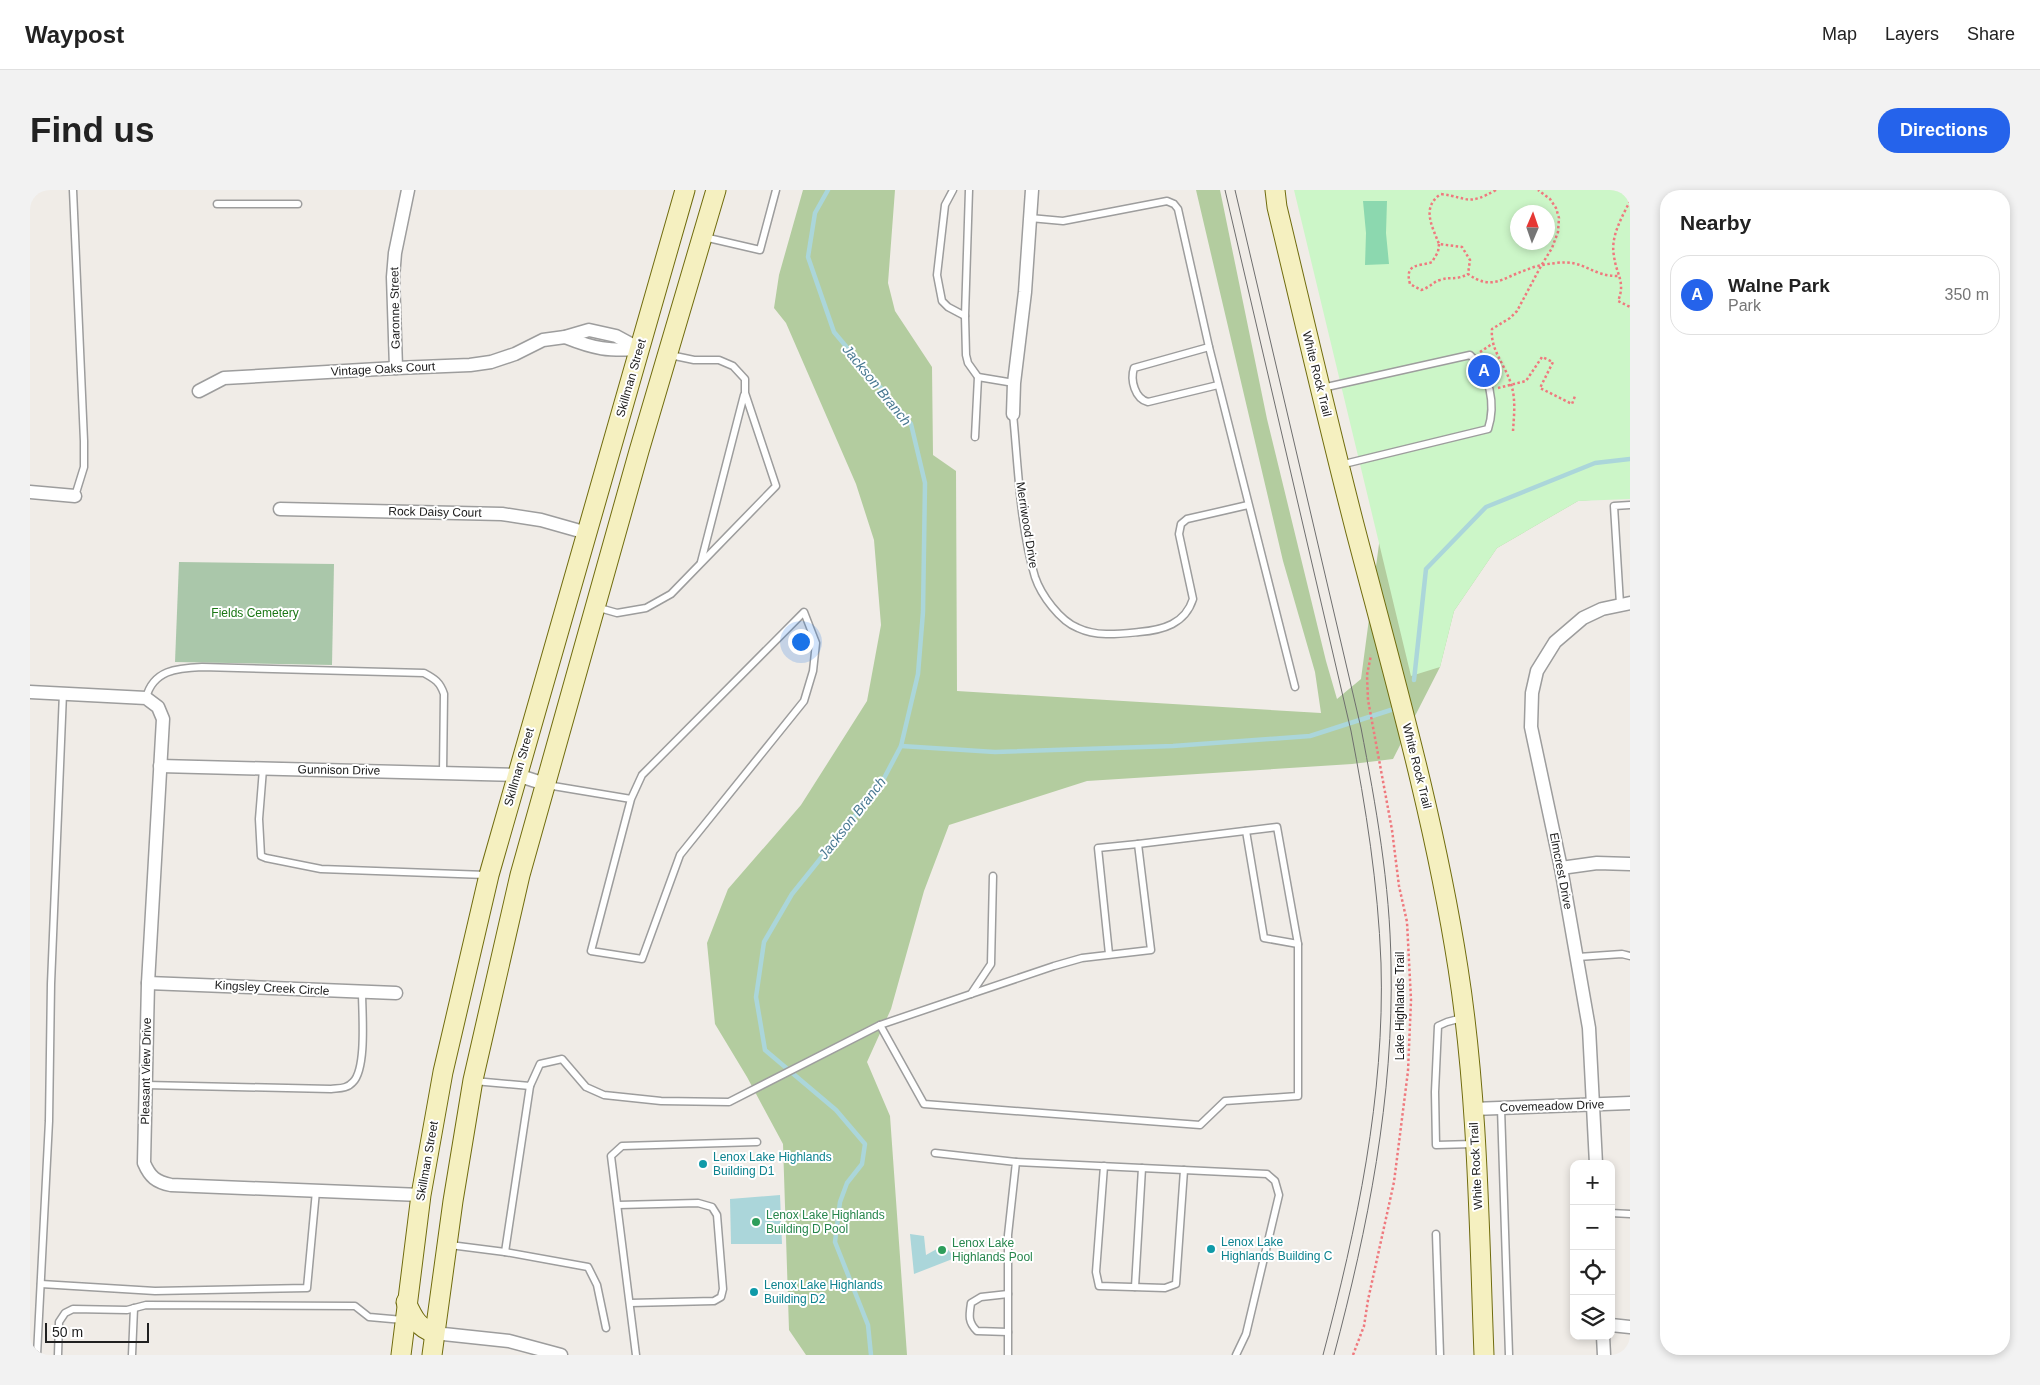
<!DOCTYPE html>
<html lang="en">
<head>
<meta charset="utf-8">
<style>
	body { margin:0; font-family:Helvetica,sans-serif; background:#f2f2f2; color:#222 }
	.controls { position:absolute; right:15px; bottom:15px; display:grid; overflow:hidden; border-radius:10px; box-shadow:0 2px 8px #0003 }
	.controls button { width:45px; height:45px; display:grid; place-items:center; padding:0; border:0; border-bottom:1px solid #e0e0e0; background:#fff; color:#222; font:25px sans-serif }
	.compass { position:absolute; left:1480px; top:15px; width:45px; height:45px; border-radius:50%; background:#fff; box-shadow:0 2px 8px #0003; rotate:2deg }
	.scale { position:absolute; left:15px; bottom:12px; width:104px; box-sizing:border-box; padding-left:5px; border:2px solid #202020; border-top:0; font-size:14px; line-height:18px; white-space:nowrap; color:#202020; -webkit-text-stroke:4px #fff; paint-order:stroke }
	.you { position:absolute; left:770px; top:451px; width:18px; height:18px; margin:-12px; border:4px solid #fff; border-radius:50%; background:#1a73e8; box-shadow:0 0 0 8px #1a73e833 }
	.badge { display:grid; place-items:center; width:32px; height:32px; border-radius:50%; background:#2563eb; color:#fff; font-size:16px; font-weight:700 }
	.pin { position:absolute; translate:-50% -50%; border:2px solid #fff; box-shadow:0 1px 5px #0006 }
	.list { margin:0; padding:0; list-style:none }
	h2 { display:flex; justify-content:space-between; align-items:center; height:65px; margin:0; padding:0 20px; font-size:21px }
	h2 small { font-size:16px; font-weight:400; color:#767676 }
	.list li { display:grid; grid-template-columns:32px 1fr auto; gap:15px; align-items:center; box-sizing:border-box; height:80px; margin:0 10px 10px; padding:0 10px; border:1px solid #e0e0e0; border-radius:20px }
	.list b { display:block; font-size:19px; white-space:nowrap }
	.list p { margin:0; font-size:16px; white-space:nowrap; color:#767676 }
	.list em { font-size:16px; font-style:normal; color:#767676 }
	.icon { flex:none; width:28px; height:28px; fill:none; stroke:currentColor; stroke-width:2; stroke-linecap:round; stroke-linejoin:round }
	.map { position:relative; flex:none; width:1600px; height:1165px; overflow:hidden; border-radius:20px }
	header { display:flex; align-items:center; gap:30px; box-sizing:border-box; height:70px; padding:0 25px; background:#fff; border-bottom:1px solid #e0e0e0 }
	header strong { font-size:24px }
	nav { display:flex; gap:28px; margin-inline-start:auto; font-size:18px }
	.intro { display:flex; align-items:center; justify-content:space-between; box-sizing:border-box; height:120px; padding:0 30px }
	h1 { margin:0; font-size:35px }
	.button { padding:12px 22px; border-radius:20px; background:#2563eb; color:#fff; font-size:18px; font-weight:700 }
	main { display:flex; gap:30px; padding:0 30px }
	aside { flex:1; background:#fff; border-radius:20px; box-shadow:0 2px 8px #0003 }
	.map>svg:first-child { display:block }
	.forest { fill:#b3cc9f }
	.cemetery { fill:#aac7aa }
	.park { fill:#ccf6c8; fill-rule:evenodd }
	.pitch { fill:#8cd8af }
	.water { fill:#abd6da }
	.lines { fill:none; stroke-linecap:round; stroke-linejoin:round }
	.stream { stroke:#abd6da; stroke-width:4.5 }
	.lane-casing { stroke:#9d9d9d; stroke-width:9 }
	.street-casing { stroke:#9d9d9d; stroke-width:15 }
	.secondary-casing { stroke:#706c0e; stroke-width:21 }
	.path { stroke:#ef797e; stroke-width:2.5; stroke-dasharray:2.5 2.5; stroke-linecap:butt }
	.lane { stroke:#fff; stroke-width:6 }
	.street { stroke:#fff; stroke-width:12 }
	.secondary { stroke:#f5f0c0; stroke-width:19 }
	.tram { stroke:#6e6e6e; stroke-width:1 }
	.culture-dot { fill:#0f9aa8; stroke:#fff; stroke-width:2 }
	.leisure-dot { fill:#2e9e5b; stroke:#fff; stroke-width:2 }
	.labels { text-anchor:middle; stroke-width:4; stroke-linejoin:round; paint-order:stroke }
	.street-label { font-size:12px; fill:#202020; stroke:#fff }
	.park-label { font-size:12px; fill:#1b7715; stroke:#fff }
	.culture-label { font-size:12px; fill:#0d838f; stroke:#fff; text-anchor:start }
	.leisure-label { font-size:12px; fill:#27864d; stroke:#fff; text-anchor:start }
	.water-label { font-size:14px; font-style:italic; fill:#497992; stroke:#fff }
</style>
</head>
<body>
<header>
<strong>Waypost</strong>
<nav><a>Map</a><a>Layers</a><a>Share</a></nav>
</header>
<div class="intro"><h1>Find us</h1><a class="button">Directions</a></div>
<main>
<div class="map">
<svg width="1600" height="1165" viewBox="0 0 1600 1165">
	<rect width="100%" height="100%" fill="#f0ece7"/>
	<!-- forest -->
	<polygon class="forest" points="773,0 865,0 858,93 865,121 902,177 903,265 926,281 927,501 1291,523 1285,482 1253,371 1166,0 1190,0 1237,229 1296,471 1307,509 1331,489 1349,354 1377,304 1600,307 1548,311 1467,358 1424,421 1410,477 1363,569 1322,574 1057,591 919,635 894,701 861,819 837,872 860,926 877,1165 776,1165 759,1140 753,954 717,887 685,834 677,753 698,699 771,615 837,511 851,435 844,350 826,294 756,133 744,118 749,85"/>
	<!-- cemetery -->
	<polygon class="cemetery" points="149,372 304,374 302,475 145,472"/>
	<!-- park -->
	<path class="park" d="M1264 0H1600V309L1548 311 1467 358 1424 421 1410 477 1381 486ZM1488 22H1518V52H1488Z"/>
	<!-- pitch -->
	<polygon class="pitch" points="1333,11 1357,11 1356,43 1359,74 1335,75 1336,43"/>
	<!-- water -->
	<g class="water">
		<polygon points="750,1005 752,1054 701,1054 700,1009"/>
		<polygon points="880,1044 894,1046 896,1065 914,1055 925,1068 884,1084"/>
	</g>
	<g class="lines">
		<!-- stream -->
		<g class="stream">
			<polyline points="798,0 785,23 778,67 804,142 881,234 895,293 893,422 888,484 871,556 852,592 762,704 734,752 726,807 735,860 806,920 835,954 832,974 817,993 810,1012 805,1052 838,1135 841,1165"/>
			<polyline points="1384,490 1396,379 1456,317 1565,273 1600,269"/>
			<polyline points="871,556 965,562 1143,556 1280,546 1367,518"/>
		</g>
		<defs>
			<g id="lane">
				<polyline points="43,0 54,251 54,277 45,306"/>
				<polyline points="923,0 915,15 907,85 912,111 918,117 935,126"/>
				<polyline points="939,0 935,126 936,165 938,173 948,187 945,247"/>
				<polyline points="187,14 268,14"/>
				<polyline points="1000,28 1033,31 1137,11 1144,14 1148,19 1179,157 1265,497"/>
				<polyline points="674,47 730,60 746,0"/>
				<path d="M1179 157 1104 178C1100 190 1105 209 1118 212L1188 195"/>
				<polyline points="948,187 984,193"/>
				<path d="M1292 198 1440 165C1460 182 1466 215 1458 239L1310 275"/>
				<path d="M983 224C988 275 990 338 1005 387 1011 405 1030 431 1048 438 1067 447 1089 444 1109 442 1133 440 1155 434 1163 409L1149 344 1151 334 1157 329 1218 315"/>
				<polyline points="671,372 714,205"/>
				<polyline points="1590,414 1584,316 1600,315"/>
				<polyline points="566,417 587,423 616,418 641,404 746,296 715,203 715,189 703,176 689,170 664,170 640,165"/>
				<path d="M116 508C123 480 147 478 172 477L394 483C405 489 410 492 414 504L413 583"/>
				<polyline points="233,579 229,629 231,666 236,668 291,679 456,685"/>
				<polyline points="517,595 601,609 561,761 612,769 650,665 774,511 783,481 786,453 774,422 612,585 601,609"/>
				<polyline points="1216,641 1234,748 1268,754"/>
				<polyline points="1079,764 1068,658 1108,654"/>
				<polyline points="1548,767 1592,764 1600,766"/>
				<polyline points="1432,828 1417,832 1408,836 1405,902 1406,955 1444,954"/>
				<polyline points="850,835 941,804 961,774 963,686"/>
				<polyline points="444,891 500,896 510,874 532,869 556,897 574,905 631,911 699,912 850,835 894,914 1170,935 1195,911 1268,906 1268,754 1247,637 1108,654 1121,760 1052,768 1024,776 941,804"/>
				<path d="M116 895 301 899C309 898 317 899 323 892 337 878 332 822 332 802"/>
				<polyline points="500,896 475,1062 558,1077 567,1095 576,1138"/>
				<polyline points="1471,918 1479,1165"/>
				<polyline points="905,963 986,972 978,1045 978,1165"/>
				<polyline points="986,972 1237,984 1245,991 1249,1005 1216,1144 1206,1165"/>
				<polyline points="1074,976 1066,1082 1069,1096 1135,1098 1146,1094 1154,980"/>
				<polyline points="588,1015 668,1013 682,1017 687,1025 693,1099 691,1107 684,1111 600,1113"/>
				<polyline points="1581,1023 1600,1024"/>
				<polyline points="1406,1044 1410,1165"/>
				<polyline points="420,1055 475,1062"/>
				<polyline points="11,1094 125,1101 277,1098 286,1001"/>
				<polyline points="1105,1097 1112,978"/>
				<path d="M978 1142 947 1141C938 1132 939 1126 941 1113L951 1107 978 1104"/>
				<polyline points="7,1165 19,931 21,794 33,503"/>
				<polyline points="28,1165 29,1132 35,1123 43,1119 97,1120 116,1115 325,1116 339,1127 373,1130"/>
				<polyline points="102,1165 104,1118"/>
				<polyline points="606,1165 581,966 592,956 727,952"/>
			</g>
			<g id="street">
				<path d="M535 147C565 159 578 161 610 159"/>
				<polyline points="366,178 363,87 365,63 378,0"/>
				<polyline points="169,201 194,188 366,178 440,175 461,172 485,164 513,150 535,147 559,140 586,146 610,159"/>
				<polyline points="983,224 984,193 995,102 1002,0"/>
				<polyline points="0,302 45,306"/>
				<polyline points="250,319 472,324 511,330 557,343"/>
				<path d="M0 502 116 508 128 517 133 529 118 793 114 973C120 987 126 992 141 995L391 1005"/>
				<polyline points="130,576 487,585 515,594"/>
				<polyline points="1531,678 1567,673 1600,674"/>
				<polyline points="118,793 366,803"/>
				<polyline points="1443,919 1600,913"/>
				<polyline points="1566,974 1559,838 1531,678 1501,537 1502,503 1507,481 1525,452 1553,428 1572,419 1600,413"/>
				<polyline points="1581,1135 1600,1137"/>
				<polyline points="404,1143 479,1151 531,1165"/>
				<polyline points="1573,1146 1574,1165"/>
			</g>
			<g id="secondary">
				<path d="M1245 0 1247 17C1273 125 1298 234 1326 342 1364 487 1405 630 1428 778 1448 906 1449 1036 1454 1165"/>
				<path d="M376 1112C383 1127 387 1137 404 1143"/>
				<polyline points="371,1165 391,1005 413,882 459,685 655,0"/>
				<polyline points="402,1165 423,1011 443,890 490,685 609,261 686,0"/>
			</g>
		</defs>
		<!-- lane casing -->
		<use href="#lane" class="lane-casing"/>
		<!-- street casing -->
		<use href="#street" class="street-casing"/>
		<!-- secondary casing -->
		<use href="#secondary" class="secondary-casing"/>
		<!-- path -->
		<g class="path">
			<path d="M1466 0C1437 16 1440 8 1411 4 1391 17 1402 36 1409 54L1432 57 1440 70 1438 84C1462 101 1472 88 1496 80 1505 76 1516 74 1526 73 1555 69 1562 87 1589 86"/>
			<path d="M1600 11C1592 27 1580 47 1584 66 1586 84 1596 92 1588 111L1600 117"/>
			<path d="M1409 54 1408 62 1402 72C1390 77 1374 72 1380 94L1391 100C1399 98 1403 92 1410 90 1421 86 1425 91 1438 84"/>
			<polyline points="1450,162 1462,154"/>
			<polyline points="1468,198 1496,191 1512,167 1523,172 1510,198 1542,214 1545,206"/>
			<path d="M1483 241C1484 226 1486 209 1481 194 1475 174 1460 160 1462 139L1480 128 1487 121 1511 76 1522 58 1528 42 1529 28 1526 18 1520 9 1508 0"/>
			<polyline points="1323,1165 1334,1136 1338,1110 1364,992 1378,881 1381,810 1377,732 1369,696 1362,640 1338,510 1337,485 1341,465"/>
		</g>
		<!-- lane -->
		<use href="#lane" class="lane"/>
		<!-- street -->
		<use href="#street" class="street"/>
		<!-- secondary -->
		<use href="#secondary" class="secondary"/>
		<!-- tram -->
		<g class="tram">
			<path d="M1195 0 1321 541C1336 618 1348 694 1351 773 1355 906 1327 1037 1293 1165"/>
			<path d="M1205 0 1331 538C1346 616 1360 694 1361 774 1364 907 1338 1037 1304 1165"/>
		</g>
	</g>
	<!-- markers -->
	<g class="culture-dot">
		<circle cx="673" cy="974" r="5"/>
		<circle cx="1181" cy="1059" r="5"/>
		<circle cx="724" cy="1102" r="5"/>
	</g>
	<g class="leisure-dot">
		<circle cx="726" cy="1032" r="5"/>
		<circle cx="912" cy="1060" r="5"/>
	</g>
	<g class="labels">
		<!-- street labels -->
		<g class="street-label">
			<text transform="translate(365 118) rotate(-91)" y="4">Garonne Street</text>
			<text transform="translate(353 179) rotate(-3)" y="4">Vintage Oaks Court</text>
			<text transform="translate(1287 184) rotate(76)" y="4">White Rock Trail</text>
			<text transform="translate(601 188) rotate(-74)" y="4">Skillman Street</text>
			<text transform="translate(405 322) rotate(1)" y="4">Rock Daisy Court</text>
			<text transform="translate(997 335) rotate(81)" y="4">Merriwood Drive</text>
			<text transform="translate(1387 576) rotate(76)" y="4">White Rock Trail</text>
			<text transform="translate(489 577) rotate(-74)" y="4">Skillman Street</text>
			<text transform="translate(309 580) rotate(1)" y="4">Gunnison Drive</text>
			<text transform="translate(1531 681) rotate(79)" y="4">Elmcrest Drive</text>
			<text transform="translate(242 798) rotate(3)" y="4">Kingsley Creek Circle</text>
			<text transform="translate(1370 816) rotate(-90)" y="4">Lake Highlands Trail</text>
			<text transform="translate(116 881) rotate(-89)" y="4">Pleasant View Drive</text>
			<text transform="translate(1522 916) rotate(-2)" y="4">Covemeadow Drive</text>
			<text transform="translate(397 971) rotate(-80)" y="4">Skillman Street</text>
			<text transform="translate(1446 976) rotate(-93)" y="4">White Rock Trail</text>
		</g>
		<!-- park labels -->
		<g class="park-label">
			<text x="225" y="427">Fields Cemetery</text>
		</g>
		<!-- culture labels -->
		<g class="culture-label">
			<text x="683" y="971">Lenox Lake Highlands<tspan x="683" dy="14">Building D1</tspan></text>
			<text x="1191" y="1056">Lenox Lake<tspan x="1191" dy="14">Highlands Building C</tspan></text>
			<text x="734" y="1099">Lenox Lake Highlands<tspan x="734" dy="14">Building D2</tspan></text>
		</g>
		<!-- leisure labels -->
		<g class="leisure-label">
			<text x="736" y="1029">Lenox Lake Highlands<tspan x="736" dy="14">Building D Pool</tspan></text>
			<text x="922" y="1057">Lenox Lake<tspan x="922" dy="14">Highlands Pool</tspan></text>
		</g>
		<!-- water labels -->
		<g class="water-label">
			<text transform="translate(847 195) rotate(51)" y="5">Jackson Branch</text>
			<text transform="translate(822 628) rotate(-52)" y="5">Jackson Branch</text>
		</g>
	</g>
</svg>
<div class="controls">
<button>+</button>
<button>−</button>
<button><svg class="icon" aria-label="locate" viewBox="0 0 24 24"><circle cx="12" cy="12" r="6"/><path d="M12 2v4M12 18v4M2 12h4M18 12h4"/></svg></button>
<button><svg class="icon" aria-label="layers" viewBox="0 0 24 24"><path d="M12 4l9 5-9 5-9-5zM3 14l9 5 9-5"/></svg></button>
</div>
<svg class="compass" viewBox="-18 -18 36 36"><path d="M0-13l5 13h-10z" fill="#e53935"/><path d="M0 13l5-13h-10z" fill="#767676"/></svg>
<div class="scale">50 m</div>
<div class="you"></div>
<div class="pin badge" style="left:1454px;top:181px">A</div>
</div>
<aside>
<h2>Nearby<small></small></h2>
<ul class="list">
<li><span class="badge">A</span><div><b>Walne Park</b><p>Park</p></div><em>350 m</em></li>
</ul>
</aside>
</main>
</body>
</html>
